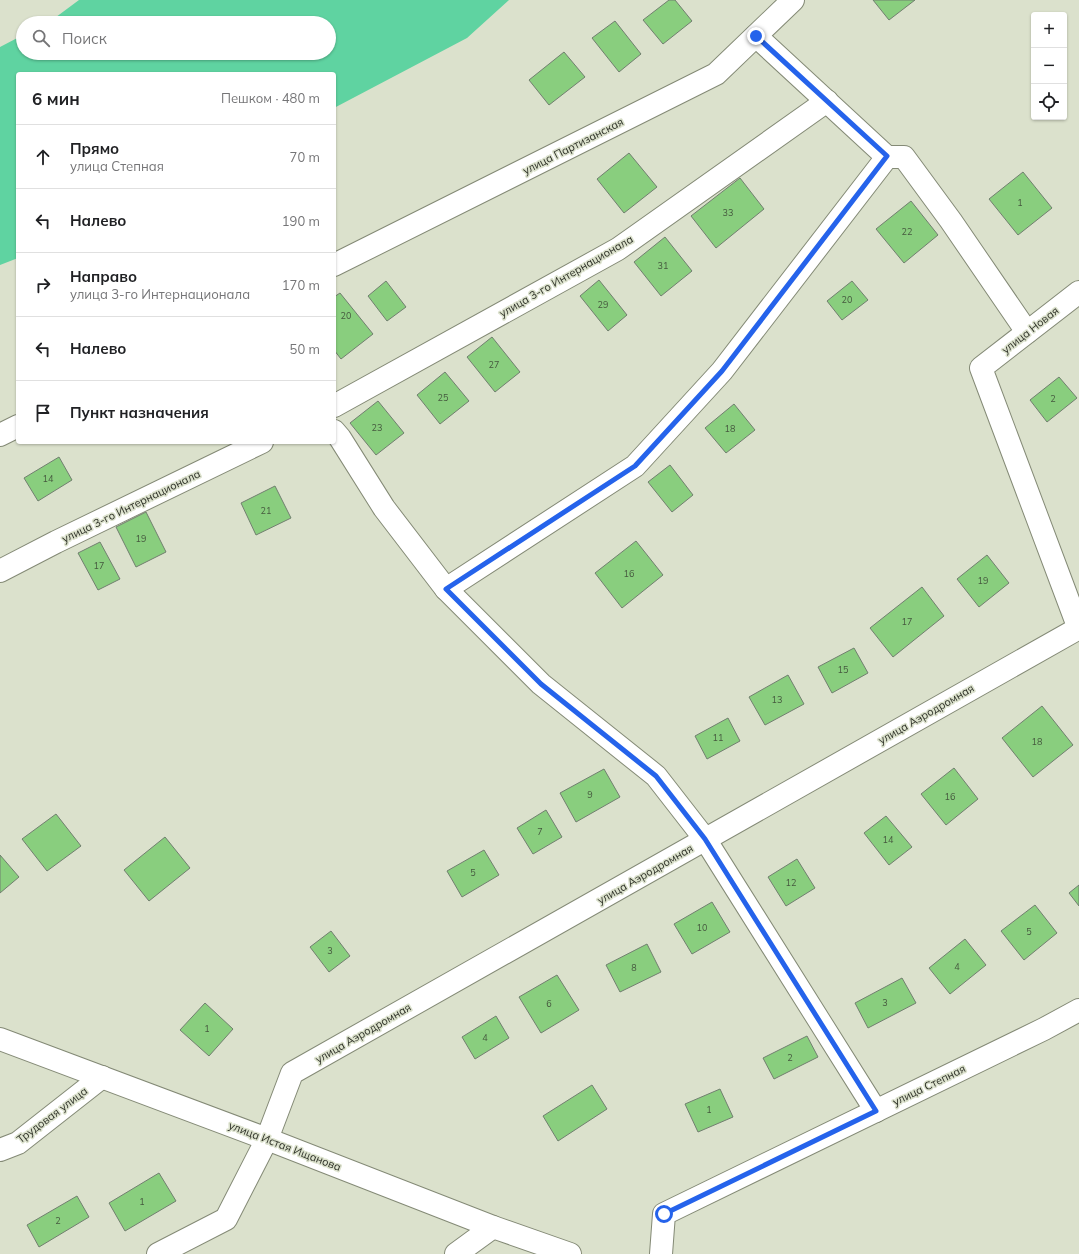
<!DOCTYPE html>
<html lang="ru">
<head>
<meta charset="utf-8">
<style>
	body { margin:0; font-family:Mulish,sans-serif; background:#f6f6f6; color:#202124 }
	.controls { position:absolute; right:12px; top:12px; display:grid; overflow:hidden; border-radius:4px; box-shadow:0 1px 3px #0004 }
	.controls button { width:36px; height:36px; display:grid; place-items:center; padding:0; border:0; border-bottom:1px solid #e0e0e0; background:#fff; color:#202124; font:20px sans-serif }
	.stop { position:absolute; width:12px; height:12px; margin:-9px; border:3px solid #2563eb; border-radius:50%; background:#fff }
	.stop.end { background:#2563eb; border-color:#fff; box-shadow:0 1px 4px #0008 }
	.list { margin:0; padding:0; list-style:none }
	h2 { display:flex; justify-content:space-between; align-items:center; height:52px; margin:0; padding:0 16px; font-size:17px }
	h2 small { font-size:13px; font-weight:400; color:#757577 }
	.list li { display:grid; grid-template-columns:26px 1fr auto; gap:12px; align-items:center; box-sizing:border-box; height:64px; padding:0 16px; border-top:1px solid #e0e0e0 }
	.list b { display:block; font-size:15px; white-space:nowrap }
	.list p { margin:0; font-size:13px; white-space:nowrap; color:#757577 }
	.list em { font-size:13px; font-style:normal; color:#757577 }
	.icon { flex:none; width:22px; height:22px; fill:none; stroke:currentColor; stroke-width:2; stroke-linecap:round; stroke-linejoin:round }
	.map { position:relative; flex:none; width:1079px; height:1254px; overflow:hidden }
	.search { position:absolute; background:#fff; box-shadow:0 1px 3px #0004; left:16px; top:16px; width:320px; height:44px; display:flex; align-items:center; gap:10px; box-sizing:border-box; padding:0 14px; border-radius:22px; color:#757577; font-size:15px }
	.panel { position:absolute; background:#fff; box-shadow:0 1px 3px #0004; left:16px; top:72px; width:320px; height:372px; border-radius:4px }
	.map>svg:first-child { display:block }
	.water { fill:#5fd3a1 }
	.building { fill:#89ce7e; stroke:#717f6f }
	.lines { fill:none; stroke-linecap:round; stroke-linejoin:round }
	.minor-casing { stroke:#848a76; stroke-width:24 }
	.minor { stroke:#fff; stroke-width:22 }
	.route { stroke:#2563eb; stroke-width:5 }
	.labels { text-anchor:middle; stroke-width:3; stroke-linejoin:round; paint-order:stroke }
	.number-label { font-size:9px; fill:#45583e }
	.street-label { font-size:11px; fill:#2e3128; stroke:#dbe1cc }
</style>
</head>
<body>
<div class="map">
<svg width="1079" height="1254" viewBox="0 0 1079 1254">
	<rect width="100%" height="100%" fill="#dbe1cc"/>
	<!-- water -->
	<polygon class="water" points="79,0 509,0 467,38 334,108 334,74 18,74 18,258 0,265 0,47 23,35 23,53 329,53 329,23 48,23"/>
	<!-- building -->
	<g class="building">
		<polygon points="669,0 675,0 692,21 663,44 643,20"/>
		<polygon points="873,0 915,0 889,20"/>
		<polygon points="615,21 641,54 619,72 592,38"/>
		<polygon points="564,52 585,77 549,105 529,80"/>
		<polygon points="629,153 657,187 624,213 597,179"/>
		<polygon points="1023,172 1052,208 1018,235 989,199"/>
		<polygon points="740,178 764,209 716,248 691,216"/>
		<polygon points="911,201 938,235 904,263 876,229"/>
		<polygon points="665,237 692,271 661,296 634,262"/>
		<polygon points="599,280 627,315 608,331 580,296"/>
		<polygon points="386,281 406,307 387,321 368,296"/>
		<polygon points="852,281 868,300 842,320 827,301"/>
		<polygon points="340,293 373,334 341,359 334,350 334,297"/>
		<polygon points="492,337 520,372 495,392 467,357"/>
		<polygon points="445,372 469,401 440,424 417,395"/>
		<polygon points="1059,377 1077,398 1047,422 1030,400"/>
		<polygon points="378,401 404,433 376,455 350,423"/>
		<polygon points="734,404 755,430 726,453 705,428"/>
		<polygon points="59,457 72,480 38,501 24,478"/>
		<polygon points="670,465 693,495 672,512 648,482"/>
		<polygon points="275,486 291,518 256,535 241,503"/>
		<polygon points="146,512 166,552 136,567 116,527"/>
		<polygon points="636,541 663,575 622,608 595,573"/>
		<polygon points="100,542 120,579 98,590 78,553"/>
		<polygon points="987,555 1009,583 979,607 957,579"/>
		<polygon points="922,587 944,616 893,657 870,628"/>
		<polygon points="854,648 868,673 832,693 818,667"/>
		<polygon points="788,675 804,704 765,725 749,697"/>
		<polygon points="1042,706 1073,745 1033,777 1002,738"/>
		<polygon points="728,718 740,741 707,759 695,736"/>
		<polygon points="954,768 978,799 946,825 921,794"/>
		<polygon points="604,769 620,797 576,822 560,793"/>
		<polygon points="546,810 562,837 533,854 517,828"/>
		<polygon points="56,814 81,846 47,871 22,839"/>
		<polygon points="886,816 912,847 889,865 864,833"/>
		<polygon points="165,837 190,868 149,901 124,870"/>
		<polygon points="484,850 499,875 462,897 447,871"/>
		<polygon points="0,855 19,877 0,893"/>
		<polygon points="797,859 815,888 786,906 768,877"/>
		<polygon points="1079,885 1079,906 1069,893"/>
		<polygon points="712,902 730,932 692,954 674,924"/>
		<polygon points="1035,905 1057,933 1024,960 1001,931"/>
		<polygon points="331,931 350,956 329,972 310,947"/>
		<polygon points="965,939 986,965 950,994 929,968"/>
		<polygon points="647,944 661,972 620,992 606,965"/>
		<polygon points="557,975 579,1010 541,1033 519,997"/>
		<polygon points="902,978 916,1003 868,1028 855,1003"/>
		<polygon points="205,1003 233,1029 209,1056 180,1030"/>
		<polygon points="496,1016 509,1038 475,1059 462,1037"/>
		<polygon points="807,1036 818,1057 774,1079 763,1058"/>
		<polygon points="592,1085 607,1109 558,1141 543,1116"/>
		<polygon points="720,1089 733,1117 698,1132 685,1104"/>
		<polygon points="159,1173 176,1201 125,1231 109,1203"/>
		<polygon points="77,1196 89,1217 39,1247 27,1225"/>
	</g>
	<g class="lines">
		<defs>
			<g id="minor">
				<polyline points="756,36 887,157 904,157 951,221 1027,332"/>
				<polyline points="334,265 716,74 793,0"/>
				<polyline points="1079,292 981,368 1079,629"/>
				<polyline points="334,406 618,249 827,101"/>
				<polyline points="334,431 340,438 384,508 446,589 541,684 656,776 705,839 876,1111"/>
				<polyline points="0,435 18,426"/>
				<polyline points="0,571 56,542 262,442"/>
				<polyline points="446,589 635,466 722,371 887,157"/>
				<polyline points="0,1039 267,1139 493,1227 570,1254"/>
				<polyline points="0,1150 18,1143 102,1077"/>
				<polyline points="158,1254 226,1219 267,1139 292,1073 1079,628"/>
				<polyline points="456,1254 493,1227"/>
				<polyline points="661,1254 664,1214 1044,1029 1079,1010"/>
			</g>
		</defs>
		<!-- minor casing -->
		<use href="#minor" class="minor-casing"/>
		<!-- minor -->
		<use href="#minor" class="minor"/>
	</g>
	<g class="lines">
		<!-- route -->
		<polyline class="route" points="664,1214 876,1111 705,839 656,776 541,684 446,589 635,466 722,371 887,156 756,36"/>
	</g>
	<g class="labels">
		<!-- number labels -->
		<g class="number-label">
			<text x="1020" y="206">1</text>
			<text x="728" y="216">33</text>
			<text x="907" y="235">22</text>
			<text x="663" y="269">31</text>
			<text x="847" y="303">20</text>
			<text x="603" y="308">29</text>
			<text x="346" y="319">20</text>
			<text x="494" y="368">27</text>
			<text x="443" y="401">25</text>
			<text x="1053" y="402">2</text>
			<text x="377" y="431">23</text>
			<text x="730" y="432">18</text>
			<text x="48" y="482">14</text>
			<text x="266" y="514">21</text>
			<text x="141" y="542">19</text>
			<text x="99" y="569">17</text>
			<text x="629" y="577">16</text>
			<text x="983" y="584">19</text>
			<text x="907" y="625">17</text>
			<text x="843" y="673">15</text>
			<text x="777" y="703">13</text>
			<text x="718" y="741">11</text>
			<text x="1037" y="745">18</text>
			<text x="590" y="798">9</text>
			<text x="950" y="800">16</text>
			<text x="540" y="835">7</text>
			<text x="888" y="843">14</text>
			<text x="473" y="876">5</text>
			<text x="791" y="886">12</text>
			<text x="702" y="931">10</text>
			<text x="1029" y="935">5</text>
			<text x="330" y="954">3</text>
			<text x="957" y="970">4</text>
			<text x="634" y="971">8</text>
			<text x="885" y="1006">3</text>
			<text x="549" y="1007">6</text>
			<text x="207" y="1032">1</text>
			<text x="485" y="1041">4</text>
			<text x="790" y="1061">2</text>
			<text x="709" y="1113">1</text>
			<text x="142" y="1205">1</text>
			<text x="58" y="1224">2</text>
		</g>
		<!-- street labels -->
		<g class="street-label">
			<text transform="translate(573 146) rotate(-27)" y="4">улица Партизанская</text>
			<text transform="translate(566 276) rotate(-30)" y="4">улица 3-го Интернационала</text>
			<text transform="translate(1030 330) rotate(-38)" y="4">улица Новая</text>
			<text transform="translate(131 506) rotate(-26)" y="4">улица 3-го Интернационала</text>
			<text transform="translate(926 714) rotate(-30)" y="4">улица Аэродромная</text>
			<text transform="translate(645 874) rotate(-30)" y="4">улица Аэродромная</text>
			<text transform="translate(363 1033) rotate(-30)" y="4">улица Аэродромная</text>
			<text transform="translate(929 1085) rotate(-26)" y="4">улица Степная</text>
			<text transform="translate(52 1115) rotate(-37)" y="4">Трудовая улица</text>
			<text transform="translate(285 1146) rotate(21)" y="4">улица Истая Ищанова</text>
		</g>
	</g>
</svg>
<div class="controls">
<button>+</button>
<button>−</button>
<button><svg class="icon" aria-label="locate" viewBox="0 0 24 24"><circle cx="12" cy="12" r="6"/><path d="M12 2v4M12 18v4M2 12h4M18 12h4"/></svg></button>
</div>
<div class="stop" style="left:664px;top:1214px"></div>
<div class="stop end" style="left:756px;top:36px"></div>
<div class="search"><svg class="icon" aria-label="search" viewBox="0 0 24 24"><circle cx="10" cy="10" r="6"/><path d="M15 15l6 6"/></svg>Поиск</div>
<section class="panel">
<h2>6 мин<small>Пешком · 480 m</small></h2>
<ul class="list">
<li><svg class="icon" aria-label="ahead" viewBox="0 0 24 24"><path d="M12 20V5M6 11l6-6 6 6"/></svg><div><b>Прямо</b><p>улица Степная</p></div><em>70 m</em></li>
<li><svg class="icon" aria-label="left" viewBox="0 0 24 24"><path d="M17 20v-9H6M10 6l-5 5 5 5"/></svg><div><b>Налево</b></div><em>190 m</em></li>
<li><svg class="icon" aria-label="right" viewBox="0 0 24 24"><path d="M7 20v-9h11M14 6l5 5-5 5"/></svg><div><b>Направо</b><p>улица 3-го Интернационала</p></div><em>170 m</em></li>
<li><svg class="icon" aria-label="left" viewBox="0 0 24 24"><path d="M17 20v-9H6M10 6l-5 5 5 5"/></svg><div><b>Налево</b></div><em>50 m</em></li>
<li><svg class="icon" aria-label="arrive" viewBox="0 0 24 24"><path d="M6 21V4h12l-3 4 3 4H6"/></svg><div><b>Пункт назначения</b></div></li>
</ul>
</section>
</div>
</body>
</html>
